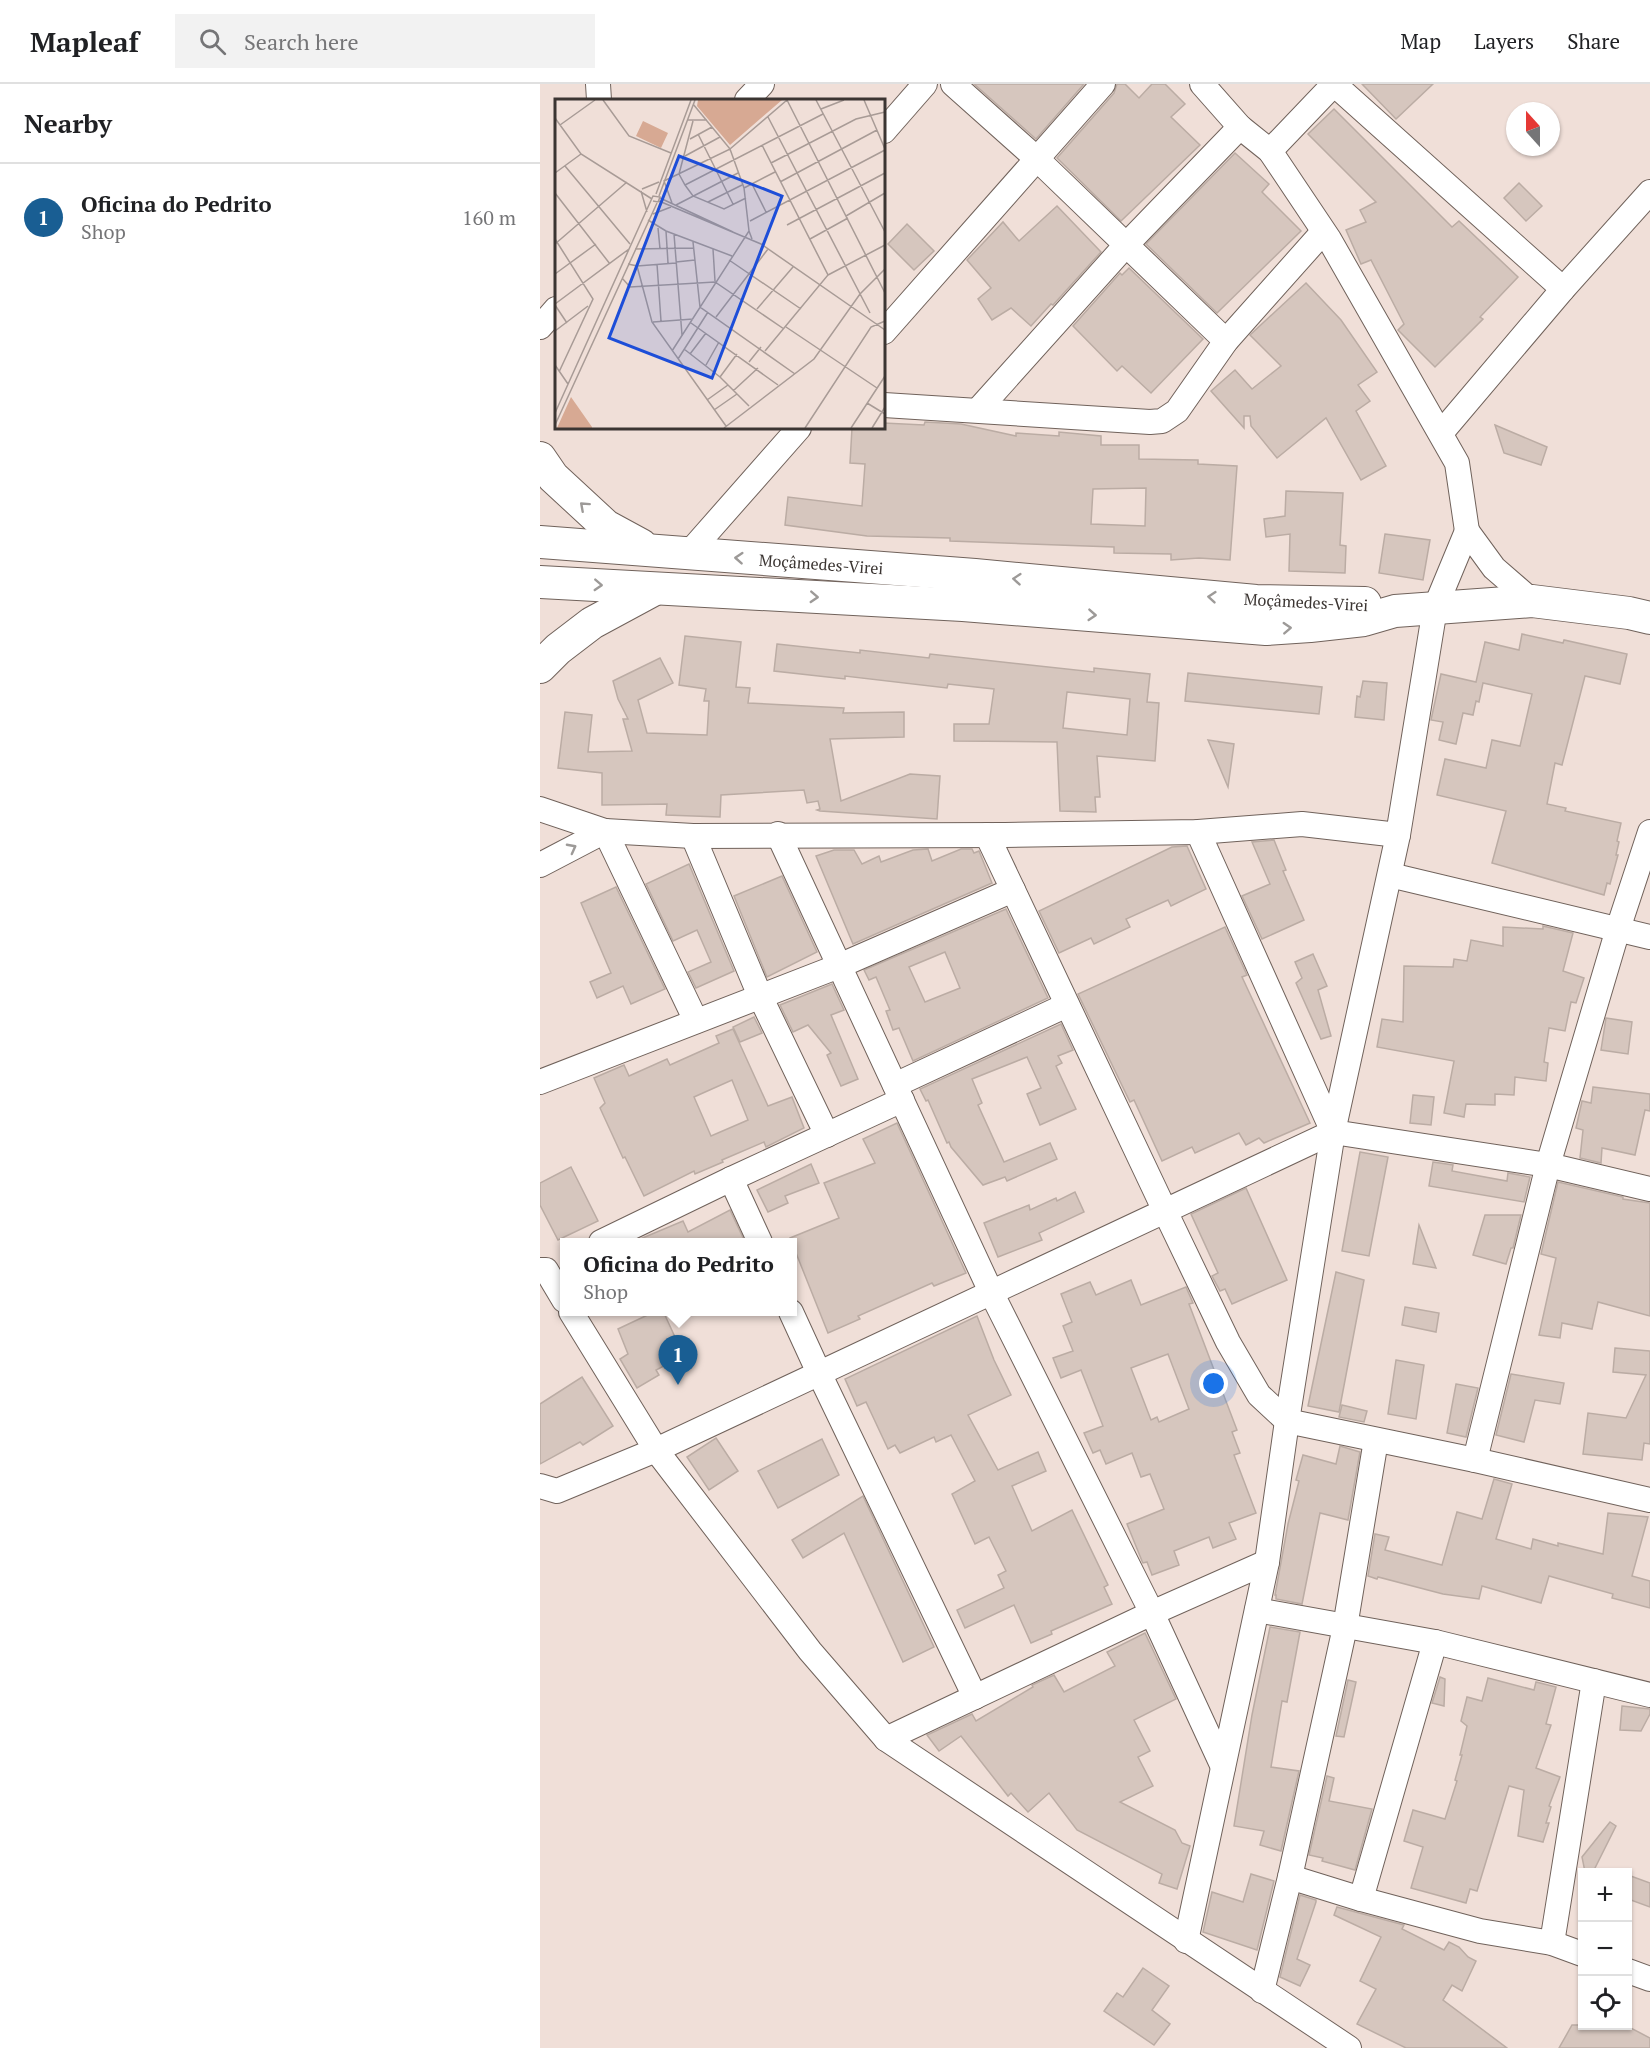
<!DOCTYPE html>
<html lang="en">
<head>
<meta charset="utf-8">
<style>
	body { margin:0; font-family:"PT Serif",serif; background:#f2f2f2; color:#202124 }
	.controls { position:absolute; right:18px; bottom:18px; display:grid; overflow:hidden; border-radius:0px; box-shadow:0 2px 4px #0004 }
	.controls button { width:54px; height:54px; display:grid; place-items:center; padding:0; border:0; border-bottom:2px solid #e0e0e0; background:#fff; color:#202124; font:30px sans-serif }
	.compass { position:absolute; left:966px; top:18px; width:54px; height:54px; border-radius:50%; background:#fff; box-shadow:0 2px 4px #0004; rotate:339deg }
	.you { position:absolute; left:674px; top:1300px; width:21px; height:21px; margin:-15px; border:4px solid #fff; border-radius:50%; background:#1a73e8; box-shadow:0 0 0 9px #1a73e833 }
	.badge { display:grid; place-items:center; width:39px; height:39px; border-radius:50%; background:#195e93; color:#fff; font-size:20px; font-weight:700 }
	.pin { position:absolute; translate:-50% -50px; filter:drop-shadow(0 2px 3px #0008) }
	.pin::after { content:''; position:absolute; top:32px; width:21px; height:18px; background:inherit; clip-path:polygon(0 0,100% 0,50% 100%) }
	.popup { position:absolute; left:20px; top:1154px; width:237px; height:78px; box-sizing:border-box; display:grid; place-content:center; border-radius:0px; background:#fff; filter:drop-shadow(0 2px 4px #0005); font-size:20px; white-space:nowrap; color:#757577 }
	.popup b { font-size:22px; color:#202124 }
	.popup::after { content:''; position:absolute; left:50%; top:100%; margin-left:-12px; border:12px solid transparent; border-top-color:#fff }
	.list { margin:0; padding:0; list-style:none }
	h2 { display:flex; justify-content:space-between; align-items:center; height:78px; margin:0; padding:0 24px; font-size:26px }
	h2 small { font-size:20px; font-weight:400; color:#757577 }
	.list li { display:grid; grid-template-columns:39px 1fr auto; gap:18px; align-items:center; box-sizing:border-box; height:108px; padding:0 24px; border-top:2px solid #e0e0e0 }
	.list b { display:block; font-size:22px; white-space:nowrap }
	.list p { margin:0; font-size:20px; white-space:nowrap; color:#757577 }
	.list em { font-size:20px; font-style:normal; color:#757577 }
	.icon { flex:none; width:33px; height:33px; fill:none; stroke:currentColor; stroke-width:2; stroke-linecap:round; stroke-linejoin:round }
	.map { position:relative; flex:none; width:1110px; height:1964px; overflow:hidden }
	header { display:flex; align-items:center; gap:36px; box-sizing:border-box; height:84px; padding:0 30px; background:#fff; border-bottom:2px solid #e0e0e0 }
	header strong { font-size:28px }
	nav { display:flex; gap:33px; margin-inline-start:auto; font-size:21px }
	.search { width:420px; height:54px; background:#f2f2f2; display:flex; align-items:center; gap:15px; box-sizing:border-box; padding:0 21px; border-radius:0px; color:#757577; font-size:22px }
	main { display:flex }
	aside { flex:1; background:#fff }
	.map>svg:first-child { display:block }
	.building { fill:#d6c6be; stroke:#bbaca4; stroke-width:1.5; fill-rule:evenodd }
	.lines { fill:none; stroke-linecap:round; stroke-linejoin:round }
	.minor-casing { stroke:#70625b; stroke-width:26 }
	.tertiary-casing { stroke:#70625b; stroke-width:34 }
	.minor { stroke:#fff; stroke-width:24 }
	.tertiary { stroke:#fff; stroke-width:32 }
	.oneway { stroke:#9d9a98 }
	.labels { text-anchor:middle; stroke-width:4.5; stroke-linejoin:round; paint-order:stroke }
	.street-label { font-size:16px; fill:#3b3532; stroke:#fff }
	.inset-road { fill:none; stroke:#a89b96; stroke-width:1.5 }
	.view { fill:#1d4ed8; fill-opacity:0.15; stroke:#1d4ed8; stroke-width:3 }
	.inset-edge { fill:none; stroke:#3b3532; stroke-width:3 }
</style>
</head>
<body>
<header>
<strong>Mapleaf</strong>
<div class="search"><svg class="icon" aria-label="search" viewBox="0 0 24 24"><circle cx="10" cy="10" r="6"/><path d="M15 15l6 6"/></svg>Search here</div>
<nav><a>Map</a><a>Layers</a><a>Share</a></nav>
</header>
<main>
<aside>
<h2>Nearby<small></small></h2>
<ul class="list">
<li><span class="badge">1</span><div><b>Oficina do Pedrito</b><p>Shop</p></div><em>160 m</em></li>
</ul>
</aside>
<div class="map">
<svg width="1110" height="1964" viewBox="0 0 1110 1964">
	<rect width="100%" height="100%" fill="#f0dfd8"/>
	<!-- building -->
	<g class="building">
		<polygon points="434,0 544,0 496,55"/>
		<polygon points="577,0 585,0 599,14 612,0 625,0 645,20 631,33 660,61 581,137 517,74 574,9"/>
		<polygon points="822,0 893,0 856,35"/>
		<polygon points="794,25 912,143 919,137 978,193 940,233 943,235 895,283 858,246 864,240 831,176 821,180 806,146 826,138 820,126 836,118 768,50"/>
		<polygon points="695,69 729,100 722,108 761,147 677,229 606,160"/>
		<polygon points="979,99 1002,122 986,137 964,114"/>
		<polygon points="517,122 561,168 513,221 511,220 491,242 471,224 452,236 438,215 451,204 427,176 463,138 479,157"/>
		<polygon points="367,140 394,167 374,186 348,160"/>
		<polygon points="589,184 663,255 611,309 582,282 577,287 533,242 580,189 582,191"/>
		<polygon points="766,199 801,236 837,288 818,301 830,317 816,327 846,382 821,396 786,334 737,374 711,342 710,332 704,332 704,344 671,307 695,286 712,305 741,282 710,251"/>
		<path d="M385 338 421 340 476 352V349L519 352V348L561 352V361H599V375L658 376V380L697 382 690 476 659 474 631 476V470L574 469V463L410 457V454L327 452 245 441 248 413 322 422 325 380 310 379 312 344H344V339L384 341ZM606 404 605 442 551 440 553 405Z"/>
		<polygon points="955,341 1007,363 1001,381 964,369"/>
		<polygon points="746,407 803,409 800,461 806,462 805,489 749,487 750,450 726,453 724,435 745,432"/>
		<polygon points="845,450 890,456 883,496 839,489"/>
		<polygon points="982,550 1023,559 1024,556 1087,570 1080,600 1045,592 1022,681 1015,679 1007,720 1026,724 1025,727 1081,739 1077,757 1079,758 1076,771 1078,771 1070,800 1067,799 1064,811 952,779 966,727 897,711 905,675 946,684 952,656 980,662 992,610 943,599 939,618 936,617 933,631 923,629 916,660 899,656 903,638 891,636 901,590 936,598 945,558 979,566"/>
		<polygon points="145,552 201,558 196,603 210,604 208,619 304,624 303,629 364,628 364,653 290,655 301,717 370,690 400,692 397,735 280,727 277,726 280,725 278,717 267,719 264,706 181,711 180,733 126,731 127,720 62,721 62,689 18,684 25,628 52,631 48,668 92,667 83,635 88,635 78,615 73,597 120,574 133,599 98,616 107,649 167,651 169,617 164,617 166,605 139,601"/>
		<path d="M237 560 320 569V566L389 574 390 570 554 588V584L610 590 607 618 619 619 615 677 557 672 560 713H555L556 728 520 727 517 658 414 657V640H449L454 605 408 600 407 604 305 592V595L234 587ZM527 608 590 615 587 651 523 644Z"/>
		<polygon points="648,589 782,603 779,630 645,617"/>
		<polygon points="823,597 847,599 844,636 815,633 817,612 820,613"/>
		<polygon points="668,656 694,660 688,703"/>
		<polygon points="734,756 746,786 743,787 764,836 722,855 702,812 730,800 712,758"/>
		<polygon points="647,762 666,805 631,822 628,816 586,835 590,843 554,860 551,854 519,869 499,827 632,763"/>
		<polygon points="388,765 392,777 421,765 432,765 434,769 439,767 452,799 313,860 276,772 294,766 314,766 322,780 339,772 341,778 373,766"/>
		<polygon points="149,780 194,887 156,904 148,888 171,878 157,846 133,857 106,800"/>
		<polygon points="242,792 277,868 227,893 194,812"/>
		<polygon points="76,803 125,905 91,920 83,902 57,914 50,898 71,889 41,819"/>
		<path d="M466 825 508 914 373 977 359 944 353 946 346 927 350 926 336 893 329 896 324 886ZM405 868 420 904 385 918 369 883Z"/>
		<polygon points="1003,842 1033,849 1023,887 1044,894 1036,919 1031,918 1025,947 1009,944 1004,978 1008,979 1006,997 975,993 974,1011 955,1010 955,1021 926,1020 924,1033 904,1029 914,977 837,963 842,935 863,938 864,882 913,883 914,875 927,877 931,856 963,862 963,843 1003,845"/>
		<polygon points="685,843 707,891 702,893 770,1039 724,1059 719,1054 706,1061 699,1049 655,1069 652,1063 622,1077 594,1016 590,1018 538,910"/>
		<polygon points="773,870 787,902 778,906 791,952 781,955 756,899 762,894 755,878"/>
		<polygon points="292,900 304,926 291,931 318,995 301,1002 287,971 291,969 268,941 253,948 240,921"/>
		<polygon points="214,933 222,949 200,958 193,943"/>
		<polygon points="1066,934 1092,938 1088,970 1061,966"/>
		<polygon points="521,940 533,966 518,972 522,979 516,982 536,1025 500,1041 487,1010 501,1004 487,973 432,995 442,1019 438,1021 464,1078 510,1059 517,1075 467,1097 465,1093 443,1101 411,1063 409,1058 407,1059 388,1016 386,1017 380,1005"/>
		<path d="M193 945 228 1022 252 1013 264 1044 226 1063 224 1058 182 1076 183 1078 155 1090 154 1087 104 1112 85 1073 83 1074 60 1024 65 1019 54 994 84 981 89 992 127 975 130 981 179 959 176 952ZM192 996 208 1036 171 1052 154 1013Z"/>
		<polygon points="1053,1003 1110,1010 1110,1027 1105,1026 1095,1071 1062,1064 1061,1079 1040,1074 1043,1046 1036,1044 1042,1017 1051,1019"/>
		<polygon points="873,1011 894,1013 891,1041 870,1039"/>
		<polygon points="357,1039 426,1189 394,1202 392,1199 318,1232 320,1235 288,1249 250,1154 299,1134 284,1099 335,1079 323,1055"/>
		<polygon points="820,1068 848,1073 829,1172 802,1167"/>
		<polygon points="893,1078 913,1081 912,1087 967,1097 968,1089 990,1093 984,1118 889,1102"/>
		<polygon points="271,1080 279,1099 245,1112 248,1119 228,1128 217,1106"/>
		<polygon points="31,1083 58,1137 18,1156 0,1121 0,1099"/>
		<polygon points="1018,1098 1083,1113 1083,1115 1110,1119 1110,1232 1058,1218 1052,1245 1022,1239 1020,1254 999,1251 1016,1174 1001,1170"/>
		<polygon points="706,1104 747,1196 692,1220 685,1205 680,1207 672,1192 678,1189 651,1130"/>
		<polygon points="535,1108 544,1128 499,1149 502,1156 458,1173 444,1139 489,1121 490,1126 516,1114 517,1117"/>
		<polygon points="190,1126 205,1158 93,1158 143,1137 148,1148"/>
		<polygon points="945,1131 981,1131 973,1164 971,1164 966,1180 933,1171"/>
		<polygon points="879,1141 896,1184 873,1180"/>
		<polygon points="796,1188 824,1196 799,1328 768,1322"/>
		<path d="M591 1196 601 1221 646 1203 653 1219 649 1220 697 1346 692 1348 700 1369 694 1371 716 1429 689 1439 696 1455 673 1464 669 1453 634 1467 639 1481 612 1491 607 1478 603 1479 602 1477 587 1440 624 1425 610 1390 601 1393 592 1369 566 1380 560 1366 553 1369 544 1349 563 1342 541 1286 521 1294 513 1274 533 1267 523 1242 532 1238 521 1210 550 1198 556 1211ZM628 1270 649 1325 619 1338 617 1333 611 1336 591 1284Z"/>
		<polygon points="865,1223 899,1229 896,1248 862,1241"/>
		<polygon points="116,1227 123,1227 135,1253 137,1252 147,1270 116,1286 119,1291 97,1304 80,1275 88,1270 78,1245"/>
		<polygon points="437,1232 454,1276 471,1311 428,1331 458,1386 498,1368 506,1387 472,1402 492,1447 532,1426 568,1501 564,1503 572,1520 511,1547 512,1550 491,1559 474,1521 425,1544 417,1526 464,1504 458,1491 466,1487 449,1453 435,1460 412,1410 435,1397 411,1351 396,1358 394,1353 360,1369 355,1361 348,1365 326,1318 317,1322 305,1295"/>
		<polygon points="1075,1264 1110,1267 1110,1360 1104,1359 1102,1376 1043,1370 1048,1329 1086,1334 1106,1291 1073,1288"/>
		<polygon points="856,1276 884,1281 876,1335 848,1330"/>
		<polygon points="971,1290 1024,1299 1020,1320 995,1316 984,1358 956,1351"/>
		<polygon points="42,1293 73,1342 43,1361 40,1358 0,1380 0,1320"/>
		<polygon points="916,1300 938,1304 926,1353 907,1349"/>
		<polygon points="802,1321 827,1327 824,1338 799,1333"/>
		<polygon points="176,1354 198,1387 169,1406 147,1373"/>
		<polygon points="282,1355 299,1391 238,1424 218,1387"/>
		<polygon points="800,1362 820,1368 808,1436 780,1429 762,1520 736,1515 736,1511 735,1511 748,1440 759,1397 756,1396 763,1371 796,1380"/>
		<polygon points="954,1395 972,1400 956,1455 991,1465 993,1455 1018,1462 1018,1459 1063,1470 1068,1429 1108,1433 1092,1492 1110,1497 1110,1524 1072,1514 1073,1510 1009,1492 1001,1519 942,1502 939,1515 903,1510 838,1493 837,1495 828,1492 835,1450 849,1453 845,1466 902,1481 917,1428 942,1435"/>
		<polygon points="323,1412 394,1563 363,1578 304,1449 263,1474 252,1456"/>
		<polygon points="730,1543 760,1548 747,1618 742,1617 731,1683 759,1687 741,1767 720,1761 724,1747 694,1742 712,1631"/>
		<polygon points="605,1549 636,1615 594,1636 610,1667 598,1673 613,1702 580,1718 635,1746 642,1759 650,1762 637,1805 619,1799 622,1790 537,1746 509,1709 488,1728 471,1709 468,1712 421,1652 399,1667 387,1651 432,1630 436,1637 493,1603 492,1601 514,1591 524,1608 575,1582 567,1568"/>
		<polygon points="900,1593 905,1595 904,1622 892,1619"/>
		<polygon points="948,1594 994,1606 996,1598 1016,1603 1006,1640 1011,1641 996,1684 1020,1693 1009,1722 1011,1723 1006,1739 1009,1739 1003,1758 978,1752 984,1706 969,1702 937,1807 930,1805 926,1819 871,1804 883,1763 864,1757 873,1726 905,1735 917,1697 915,1696 922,1671 920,1671 927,1642 921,1637 927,1613 942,1617"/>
		<polygon points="808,1596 816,1598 804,1653 796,1652"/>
		<polygon points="1082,1622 1110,1625 1110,1630 1101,1647 1080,1646"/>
		<polygon points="787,1692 794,1694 789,1717 832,1725 815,1786 782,1777 783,1774 769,1771"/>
		<polygon points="1070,1738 1076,1742 1053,1788 1045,1788 1042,1773"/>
		<polygon points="711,1790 734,1797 717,1866 663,1848 672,1808 703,1818"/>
		<polygon points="1088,1791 1110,1799 1110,1823 1088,1815"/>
		<polygon points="760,1811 776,1816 776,1818 757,1875 770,1881 760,1902 740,1893"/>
		<polygon points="797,1823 864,1841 862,1845 904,1866 909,1858 919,1863 928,1873 936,1877 922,1907 912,1901 903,1916 967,1964 866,1964 817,1940 836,1905 820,1897 841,1853 794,1831"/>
		<polygon points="603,1884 629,1902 612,1926 630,1940 614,1961 564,1927 577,1909 583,1913"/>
		<polygon points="1032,1941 1085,1941 1110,1954 1110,1964 1019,1964"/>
	</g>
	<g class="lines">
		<defs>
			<g id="minor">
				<polyline points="58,0 59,16"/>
				<polyline points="413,0 497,75 686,257"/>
				<polyline points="662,0 700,43 730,67 789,155 917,379 927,447"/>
				<polyline points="794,0 1023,205"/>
				<polyline points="207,16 222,0"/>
				<polyline points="344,47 385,0"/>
				<polyline points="730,67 794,0"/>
				<polyline points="0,243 16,225"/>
				<polyline points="344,248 563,0"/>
				<polyline points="344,321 610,338 622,337 637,327 686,257 783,148"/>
				<polyline points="438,326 586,161 700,43"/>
				<polyline points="901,349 1023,205 1110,108"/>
				<polyline points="148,470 259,344"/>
				<polyline points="0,725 65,747 153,752 465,751 658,748 762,740 858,751"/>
				<polyline points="65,747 156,937"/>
				<polyline points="658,748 793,1048"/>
				<polyline points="238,750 451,1208 612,1529 683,1683"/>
				<polyline points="447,751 625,1127 688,1258 719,1311 747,1337 935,1376 1110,1416"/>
				<polyline points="153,752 220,912 287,1051"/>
				<polyline points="0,781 65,747"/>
				<polyline points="850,791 1110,853"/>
				<polyline points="0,998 299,882 473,806"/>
				<polyline points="355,1001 527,921"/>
				<polyline points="191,1095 220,1158"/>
				<polyline points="61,1158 191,1095 362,1016"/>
				<polyline points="0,1186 6,1186 24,1216"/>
				<polyline points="31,1228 116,1366 270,1567 346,1655 809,1964"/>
				<polyline points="251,1228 279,1289 435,1613"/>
				<polyline points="935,1376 1008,1081 1078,845 1110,748"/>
				<polyline points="0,1402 17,1407 116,1366 793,1048 1008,1081 1110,1105"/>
				<polyline points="717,1526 895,1558 1110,1611"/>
				<polyline points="346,1655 612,1529 727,1478"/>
				<polyline points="750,1793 821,1815 940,1847 1012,1859 1042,1870"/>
				<polyline points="821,1815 895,1558"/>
				<polyline points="646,1857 727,1478 747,1337 793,1048 858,751 895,524 927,447 954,484 992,517"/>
				<polyline points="1012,1859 1054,1597"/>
				<polyline points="1088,1887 1110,1895"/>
				<polyline points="722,1907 750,1793 805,1543 836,1356"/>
			</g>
			<g id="tertiary">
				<polyline points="0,374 13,393 66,442 101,461"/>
				<polyline points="0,458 435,491 716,517 825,519"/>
				<polyline points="0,498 423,521 726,545 770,542 824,536 855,527 992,517 1089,529 1110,534"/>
				<polyline points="0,583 18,565 52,539 115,505"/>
			</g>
		</defs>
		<!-- minor casing -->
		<use href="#minor" class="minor-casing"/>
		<!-- tertiary casing -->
		<use href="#tertiary" class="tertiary-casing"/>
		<!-- minor -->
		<use href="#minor" class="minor"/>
		<!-- tertiary -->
		<use href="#tertiary" class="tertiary"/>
	</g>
	<!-- one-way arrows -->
	<defs><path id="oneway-chevron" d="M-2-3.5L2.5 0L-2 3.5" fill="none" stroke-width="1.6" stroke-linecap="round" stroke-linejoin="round" transform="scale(1.5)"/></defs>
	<g class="oneway">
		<use href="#oneway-chevron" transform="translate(44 422) rotate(-138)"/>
		<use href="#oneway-chevron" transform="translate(199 474) rotate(-176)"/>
		<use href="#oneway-chevron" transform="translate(477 495) rotate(-175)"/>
		<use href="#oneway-chevron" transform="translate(58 501) rotate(3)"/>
		<use href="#oneway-chevron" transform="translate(274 513) rotate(3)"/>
		<use href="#oneway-chevron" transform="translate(672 513) rotate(-175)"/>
		<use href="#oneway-chevron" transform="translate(552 531) rotate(4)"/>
		<use href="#oneway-chevron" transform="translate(747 544) rotate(-3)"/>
		<use href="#oneway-chevron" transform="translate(32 764) rotate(-28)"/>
	</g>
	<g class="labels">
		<!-- street labels -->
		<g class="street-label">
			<text transform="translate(281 480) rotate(4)" y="6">Moçâmedes-Virei</text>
			<text transform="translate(766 518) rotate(3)" y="6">Moçâmedes-Virei</text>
		</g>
	</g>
	<!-- overview -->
	<g transform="translate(15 15)">
		<rect width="330" height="330" fill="#f0dfd8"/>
		<path d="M143 1H227L175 46 142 7ZM88 22 113 34 106 49 81 37ZM16 298 37 328V329H2Z" fill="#d7a993"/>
		<path class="inset-road" d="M48 1 74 37 116 54M232 1 330 194M261 1 330 133M309 1 330 50M138 5 175 50 232 1M266 10 289 1M213 18 315 214M0 19 26 55 97 100M132 21H152M138 22 124 75 130 86 138 97 169 110 191 99M5 26 40 1M143 35 178 105M135 40 157 28M207 46 273 176 210 252M130 57 165 38M216 64 301 20 330 13M10 67 75 145M0 74 26 55M225 83 322 31M197 85 211 113M130 86 268 15M189 89 220 73M87 90 104 83M86 92 92 113M0 94 55 165M101 95 136 1M104 97 140 1M105 99 178 133M104 102 206 145 330 231M153 103 187 86M117 104 109 82 175 50 189 89 194 132M121 106 183 74M98 115 116 108M291 117 330 94M93 121 111 132 177 157M195 122 330 51M232 126 330 74M103 129 105 150M111 132 113 164M119 135 127 236M0 140 38 200 4 273M255 140 293 119M138 143 145 208 240 275M0 145 72 83M80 150 139 149M158 150 160 182M174 161 246 210M121 163 140 161M73 165 82 167 97 223 171 327M102 165 106 222M82 167 121 164M0 175 41 145M273 176 330 146M67 179 75 188 160 183 229 230M0 205 74 150M0 206 12 224M202 210 238 168M161 218 213 150M98 223 138 220M136 224 223 286M231 228 322 289M0 232 33 207M129 250 165 278 194 307M117 252 194 132 197 140M135 255 151 234M123 260 153 213M194 263 206 248M0 266 13 285M151 266 164 243M165 278 182 255M178 292 203 269M152 301 173 286M312 304 330 315M159 311 182 295M0 314 98 97 105 98 103 103 98 102M0 326 102 104M169 329 259 260 305 195 330 170M250 329 316 228 330 222M296 329 330 277M317 329 330 308"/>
		<path class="view" d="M124 57 227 97 157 279 54 239Z"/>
		<rect width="330" height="330" class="inset-edge"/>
	</g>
</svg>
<div class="controls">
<button>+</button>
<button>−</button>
<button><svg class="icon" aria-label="locate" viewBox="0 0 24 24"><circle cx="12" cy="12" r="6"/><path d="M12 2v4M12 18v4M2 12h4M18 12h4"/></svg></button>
</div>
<svg class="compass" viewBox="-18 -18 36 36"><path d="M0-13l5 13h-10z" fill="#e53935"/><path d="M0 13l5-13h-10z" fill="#757577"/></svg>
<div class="you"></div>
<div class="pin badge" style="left:138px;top:1301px">1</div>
<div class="popup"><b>Oficina do Pedrito</b>Shop</div>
</div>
</main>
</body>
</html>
